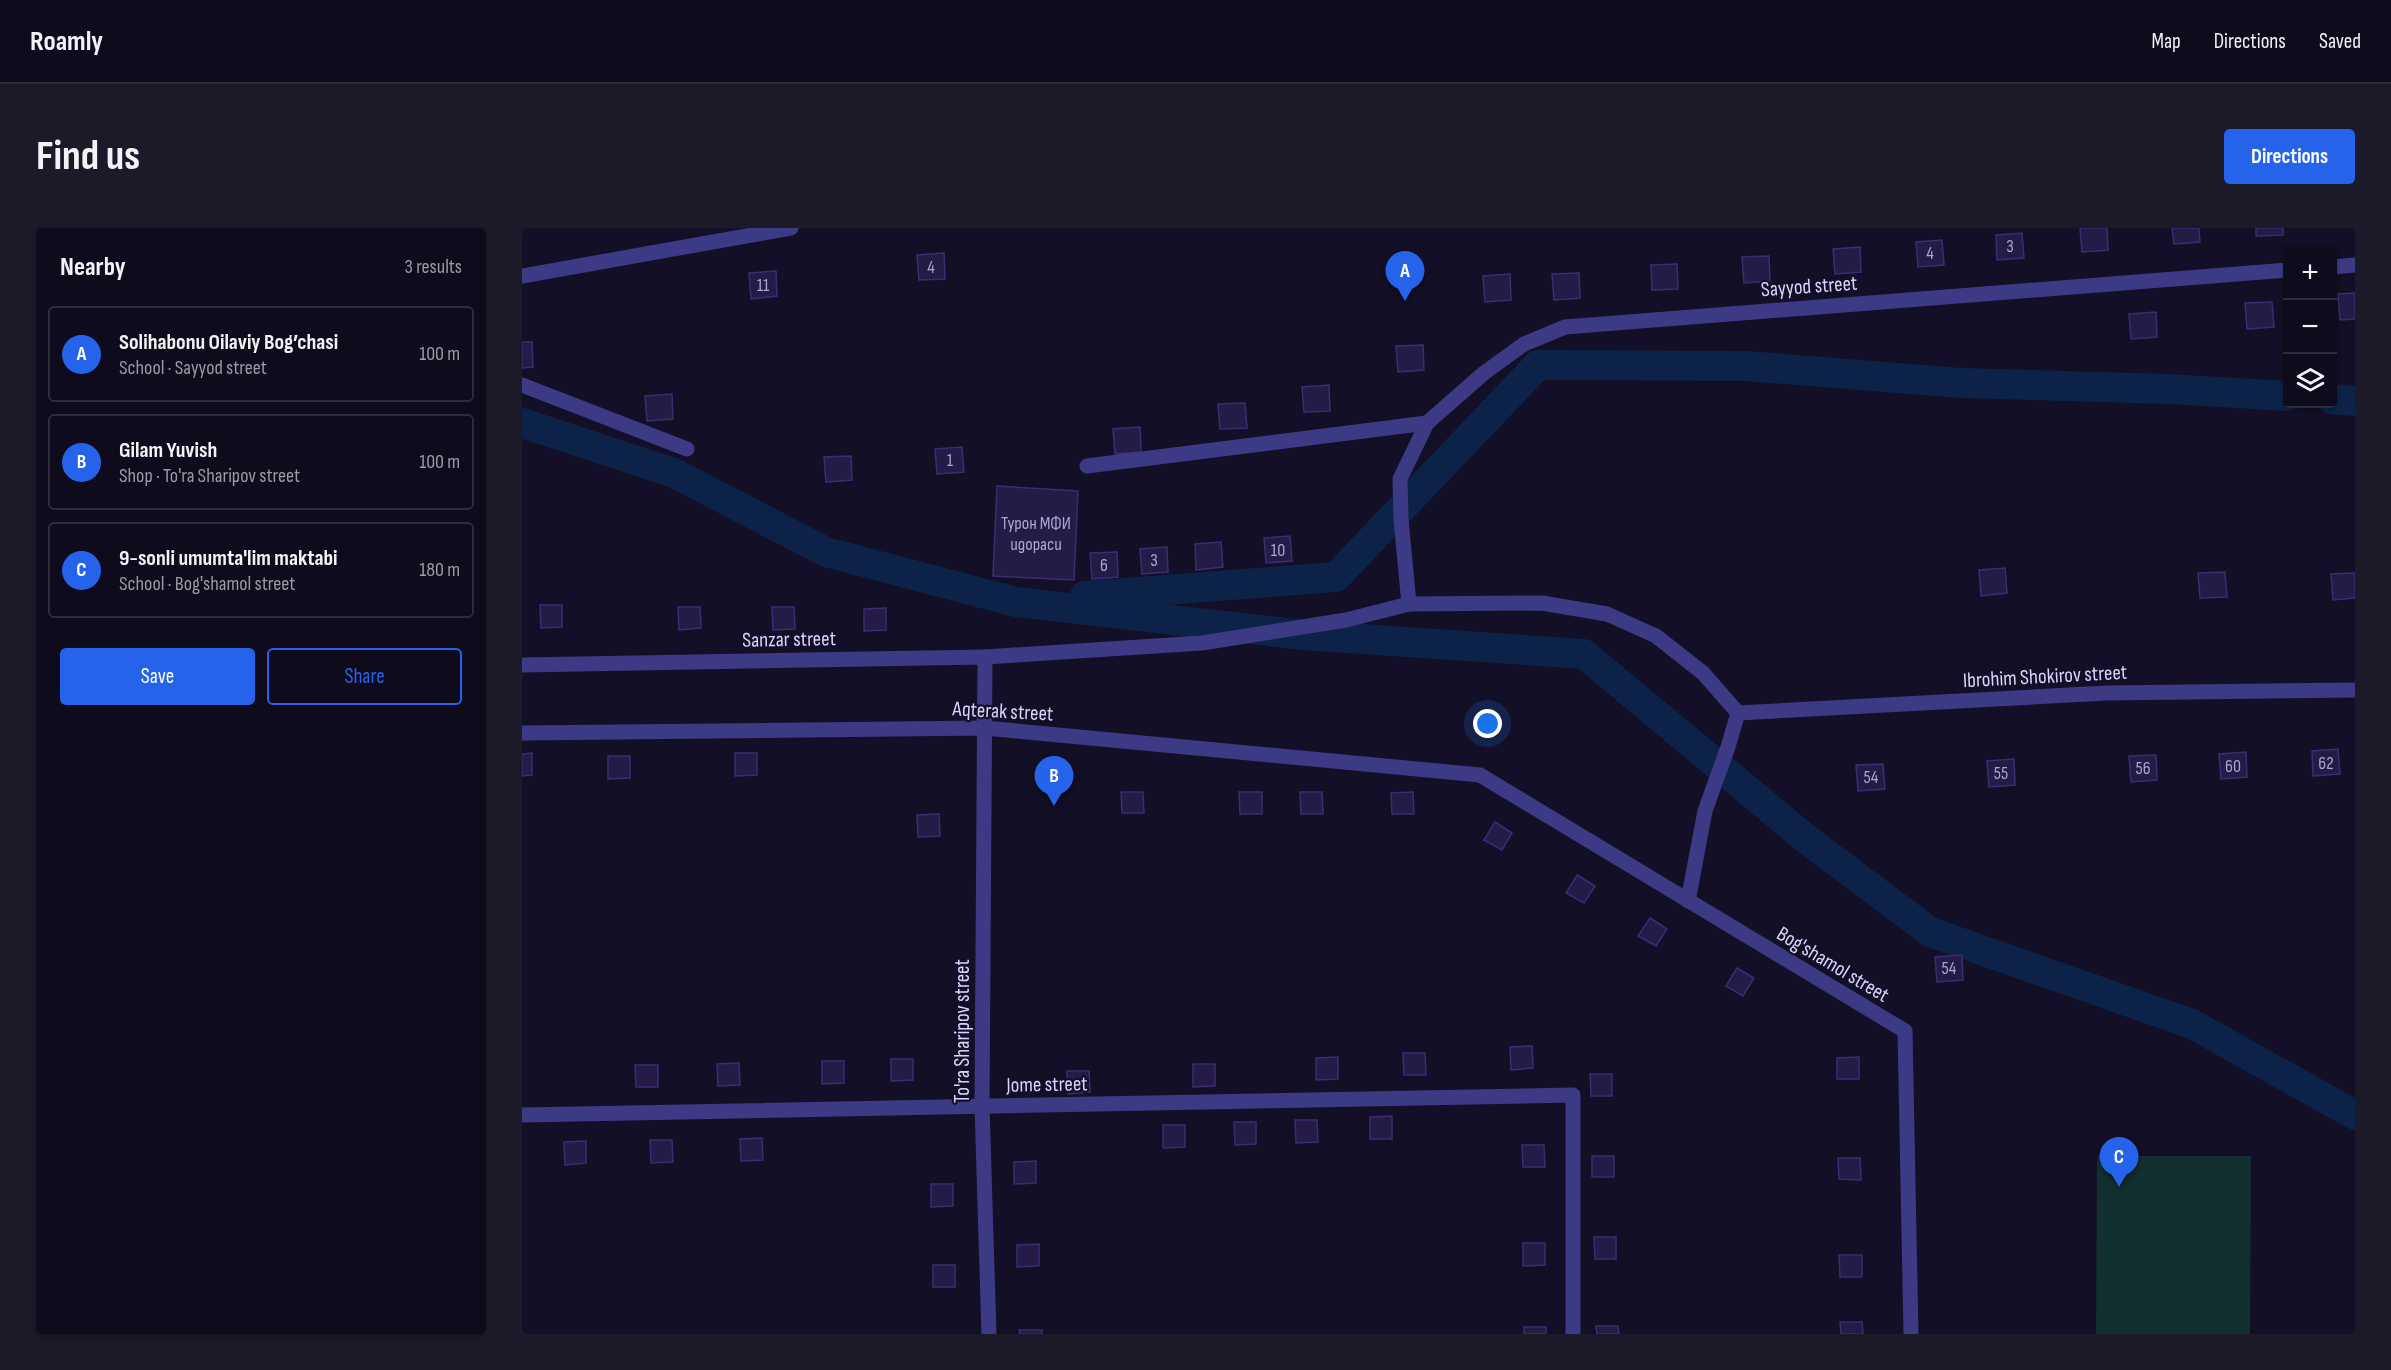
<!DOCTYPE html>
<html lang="en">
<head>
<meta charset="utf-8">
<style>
	body { margin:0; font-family:"Sofia Sans Condensed",sans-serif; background:#1c1929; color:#f1f3f6 }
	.controls { position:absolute; right:18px; top:18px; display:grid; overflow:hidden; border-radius:6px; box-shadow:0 2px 4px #0004 }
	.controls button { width:54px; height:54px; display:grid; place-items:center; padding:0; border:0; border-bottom:2px solid #2e2b3b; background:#0e0b1c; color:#f1f3f6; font:30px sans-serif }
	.you { position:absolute; left:966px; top:496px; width:21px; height:21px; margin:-15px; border:4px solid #fff; border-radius:50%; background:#1a73e8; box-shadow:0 0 0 9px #1a73e833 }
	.badge { display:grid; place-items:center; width:39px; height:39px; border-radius:50%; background:#2563eb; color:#fff; font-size:20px; font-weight:700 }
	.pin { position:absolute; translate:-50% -50px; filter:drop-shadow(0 2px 3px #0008) }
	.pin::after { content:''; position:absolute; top:32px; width:21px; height:18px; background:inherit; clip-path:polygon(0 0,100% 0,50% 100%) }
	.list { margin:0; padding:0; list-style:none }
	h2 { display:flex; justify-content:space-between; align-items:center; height:78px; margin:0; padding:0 24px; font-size:26px }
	h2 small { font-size:20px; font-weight:400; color:#9b9ba3 }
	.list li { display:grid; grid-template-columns:39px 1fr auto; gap:18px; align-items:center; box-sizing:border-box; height:96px; margin:0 12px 12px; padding:0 12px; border:2px solid #2e2b3b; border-radius:6px }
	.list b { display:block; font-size:22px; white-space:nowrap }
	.list p { margin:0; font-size:20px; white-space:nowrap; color:#9b9ba3 }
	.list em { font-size:20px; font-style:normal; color:#9b9ba3 }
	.actions { display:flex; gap:12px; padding:18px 24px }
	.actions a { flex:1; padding:14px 0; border:2px solid #2563eb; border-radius:6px; text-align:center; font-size:21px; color:#2563eb }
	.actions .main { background:#2563eb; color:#fff }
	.icon { flex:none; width:33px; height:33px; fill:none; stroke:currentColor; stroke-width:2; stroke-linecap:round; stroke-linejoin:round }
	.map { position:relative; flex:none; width:1833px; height:1106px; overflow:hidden; border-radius:6px }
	header { display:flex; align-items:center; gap:36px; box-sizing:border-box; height:84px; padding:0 30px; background:#0e0b1c; border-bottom:2px solid #2e2b3b }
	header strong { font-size:28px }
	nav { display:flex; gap:33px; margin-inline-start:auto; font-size:21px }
	.intro { display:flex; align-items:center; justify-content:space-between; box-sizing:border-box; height:144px; padding:0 36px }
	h1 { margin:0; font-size:42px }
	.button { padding:15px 27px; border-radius:6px; background:#2563eb; color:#fff; font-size:21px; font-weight:700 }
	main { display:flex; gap:36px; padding:0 36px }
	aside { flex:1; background:#0e0b1c; border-radius:6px; box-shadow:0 2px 4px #0004 }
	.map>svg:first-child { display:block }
	.green { fill:#12302f }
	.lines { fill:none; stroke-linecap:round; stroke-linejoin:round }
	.canal { stroke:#0c2248; stroke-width:30 }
	.building { fill:#241b47; stroke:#3b2d73; stroke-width:1.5 }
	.minor { stroke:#3d3a85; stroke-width:15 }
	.labels { text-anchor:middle; stroke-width:4.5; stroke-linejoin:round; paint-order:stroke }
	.number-label { font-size:18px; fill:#aca6d1 }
	.street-label { font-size:21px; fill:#d9d4ff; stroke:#130f26 }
</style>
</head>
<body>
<header>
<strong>Roamly</strong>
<nav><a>Map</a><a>Directions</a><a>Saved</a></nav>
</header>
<div class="intro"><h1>Find us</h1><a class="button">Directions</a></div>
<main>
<aside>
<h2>Nearby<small>3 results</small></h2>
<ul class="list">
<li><span class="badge">A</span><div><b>Solihabonu Oilaviy Bog’chasi</b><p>School · Sayyod street</p></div><em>100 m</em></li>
<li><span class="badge">B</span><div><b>Gilam Yuvish</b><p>Shop · To'ra Sharipov street</p></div><em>100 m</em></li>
<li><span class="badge">C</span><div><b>9-sonli umumta'lim maktabi</b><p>School · Bog'shamol street</p></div><em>180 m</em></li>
</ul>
<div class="actions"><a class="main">Save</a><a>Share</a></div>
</aside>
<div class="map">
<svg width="1833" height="1106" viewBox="0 0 1833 1106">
	<rect width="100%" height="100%" fill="#130f26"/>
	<!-- green -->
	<polygon class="green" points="1575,928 1729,928 1728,1106 1574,1106"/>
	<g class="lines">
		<!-- canal -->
		<g class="canal">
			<polyline points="1810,171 1833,173"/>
			<polyline points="0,195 152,245 304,324 494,374 781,407 1062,426 1283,610 1408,704 1670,796 1833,887"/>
			<polyline points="563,368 814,349 1016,137 1225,138 1439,155 1646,161 1766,168"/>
		</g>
	</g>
	<!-- building -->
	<g class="building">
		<polygon points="1558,0 1585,0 1586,22 1560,24"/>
		<polygon points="1650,0 1677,0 1678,14 1652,16"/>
		<polygon points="1734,0 1761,0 1761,7 1734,8"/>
		<polygon points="1500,5 1502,30 1475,32 1474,7"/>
		<polygon points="1420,12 1422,37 1396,39 1394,14"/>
		<polygon points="1338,19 1339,44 1313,46 1311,21"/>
		<polygon points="422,25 423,51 397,52 395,27"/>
		<polygon points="1247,28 1248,53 1222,55 1220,29"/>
		<polygon points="1155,36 1156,61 1130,62 1129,37"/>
		<polygon points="254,43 255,68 229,71 227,45"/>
		<polygon points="1057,45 1058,70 1032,72 1030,46"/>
		<polygon points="988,46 989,72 963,74 961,48"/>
		<polygon points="1833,65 1833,91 1818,92 1816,66"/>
		<polygon points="1750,74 1752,99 1725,101 1723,75"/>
		<polygon points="1634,84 1635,109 1609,111 1607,86"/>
		<polygon points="0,114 10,114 11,139 0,140"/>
		<polygon points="901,117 902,142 876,144 874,118"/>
		<polygon points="807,157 808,183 782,184 780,159"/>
		<polygon points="150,166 151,191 125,193 123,168"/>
		<polygon points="723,175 725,200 698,201 696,176"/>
		<polygon points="618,199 619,224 593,226 591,201"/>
		<polygon points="440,219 442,244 415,246 413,221"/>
		<polygon points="329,228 330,252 304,254 302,229"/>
		<polygon points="475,258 556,263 552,352 471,348"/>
		<polygon points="768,308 770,333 744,335 742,310"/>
		<polygon points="699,314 701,339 674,342 673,316"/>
		<polygon points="645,319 646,344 620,346 618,321"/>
		<polygon points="595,324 596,349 570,351 568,325"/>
		<polygon points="1483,340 1485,365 1459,368 1457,342"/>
		<polygon points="1703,344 1705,369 1678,370 1676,345"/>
		<polygon points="1833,345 1833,370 1811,372 1809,346"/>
		<polygon points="18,377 40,377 40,399 19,400"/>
		<polygon points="156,379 178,379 179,400 157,402"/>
		<polygon points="250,379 272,379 273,401 251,402"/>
		<polygon points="364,380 364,402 342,403 342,381"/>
		<polygon points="1816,521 1818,546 1791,548 1790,523"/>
		<polygon points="1724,524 1725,549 1699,551 1697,526"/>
		<polygon points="10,525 10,547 0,548 0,526"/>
		<polygon points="213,525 235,525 235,547 213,548"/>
		<polygon points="1634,527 1635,552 1609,554 1607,528"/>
		<polygon points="86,528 108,528 108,550 86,551"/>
		<polygon points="1492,531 1493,557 1467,559 1465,533"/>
		<polygon points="1361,536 1363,561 1336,563 1334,537"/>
		<polygon points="599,564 621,564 622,585 600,585"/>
		<polygon points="717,564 740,564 740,586 718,586"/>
		<polygon points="778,564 800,564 801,586 779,586"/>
		<polygon points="891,564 892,586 870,586 869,565"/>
		<polygon points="417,586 418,608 396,609 395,587"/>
		<polygon points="973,594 990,605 980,622 962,612"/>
		<polygon points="1055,647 1073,658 1062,675 1044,665"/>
		<polygon points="1128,690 1145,701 1134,718 1116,708"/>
		<polygon points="1440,727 1441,752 1415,754 1413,729"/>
		<polygon points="1215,740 1232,750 1221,768 1204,758"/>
		<polygon points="1010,818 1011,840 989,842 988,819"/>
		<polygon points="881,825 903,825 904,847 882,847"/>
		<polygon points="816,829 816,851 794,852 794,830"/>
		<polygon points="1337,829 1337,851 1315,851 1315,830"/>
		<polygon points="369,831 391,831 391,852 369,853"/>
		<polygon points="300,833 322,833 322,855 300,856"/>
		<polygon points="217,835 218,857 196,858 195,836"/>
		<polygon points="671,836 693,836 693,858 671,859"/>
		<polygon points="113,837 136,837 136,859 114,859"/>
		<polygon points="545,843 567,843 568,864 546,866"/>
		<polygon points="1068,846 1090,846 1090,868 1069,868"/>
		<polygon points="870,888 870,911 848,911 848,889"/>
		<polygon points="773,892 795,892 796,914 774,915"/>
		<polygon points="712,894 734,894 734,916 713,917"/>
		<polygon points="641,897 663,897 663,919 641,920"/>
		<polygon points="240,910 241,932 219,933 218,911"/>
		<polygon points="128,912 150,912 151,934 129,935"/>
		<polygon points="64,913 64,935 43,937 42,914"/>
		<polygon points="1000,917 1022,917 1023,939 1001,939"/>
		<rect x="1070" y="928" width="22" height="21"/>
		<polygon points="1316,930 1338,930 1339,952 1317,951"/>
		<polygon points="514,933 514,955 492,956 492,934"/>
		<polygon points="409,956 431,956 431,978 409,979"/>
		<polygon points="1072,1009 1094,1009 1094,1031 1073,1031"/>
		<polygon points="1001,1015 1023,1015 1023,1037 1001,1038"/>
		<polygon points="517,1016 517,1038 495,1039 495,1017"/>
		<polygon points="1317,1027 1340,1027 1340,1049 1318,1049"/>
		<rect x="411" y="1037" width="22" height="22"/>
		<polygon points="1318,1094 1340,1094 1341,1106 1319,1106"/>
		<polygon points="1074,1098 1096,1098 1097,1106 1075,1106"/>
		<rect x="1002" y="1099" width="22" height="7"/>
		<polygon points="497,1102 520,1102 520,1106 498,1106"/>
	</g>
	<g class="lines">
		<!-- minor -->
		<g class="minor">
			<polyline points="1810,39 1833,37"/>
			<polyline points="0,48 269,0"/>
			<polyline points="0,157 165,221"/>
			<polyline points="565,238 905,195"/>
			<polyline points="887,376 879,291 878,251 905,195 962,145 1002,116 1043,99 1766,42"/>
			<polyline points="463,429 680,415 824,392 887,376 1020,375 1085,386 1134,408 1181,445 1216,485 1206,519 1183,583 1166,673"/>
			<polyline points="0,437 463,429 460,878 467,1106"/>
			<polyline points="1216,485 1585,465 1833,462"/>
			<polyline points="0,505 463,500 958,547 1383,803 1389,1106"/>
			<polyline points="0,887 1051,867 1051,1106"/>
		</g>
	</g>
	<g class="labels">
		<!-- number labels -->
		<g class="number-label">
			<text x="1488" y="24">3</text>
			<text x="1408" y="31">4</text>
			<text x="409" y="45">4</text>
			<text x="241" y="63">11</text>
			<text x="428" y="238">1</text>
			<text x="514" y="301">Турон МФИ<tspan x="514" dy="21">идораси</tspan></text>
			<text x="756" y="328">10</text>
			<text x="632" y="338">3</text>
			<text x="582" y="343">6</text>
			<text x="1804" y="541">62</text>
			<text x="1711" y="544">60</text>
			<text x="1621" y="546">56</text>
			<text x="1479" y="551">55</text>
			<text x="1349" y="555">54</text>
			<text x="1427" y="746">54</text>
		</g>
		<!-- street labels -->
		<g class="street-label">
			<text transform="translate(1287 58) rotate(-4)" y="7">Sayyod street</text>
			<text transform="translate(267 411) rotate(-1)" y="7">Sanzar street</text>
			<text transform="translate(1523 448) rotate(-3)" y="7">Ibrohim Shokirov street</text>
			<text transform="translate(481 483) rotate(3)" y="7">Aqterak street</text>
			<text transform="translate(1311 736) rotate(31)" y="7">Bog'shamol street</text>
			<text transform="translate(440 803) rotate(-90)" y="7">To'ra Sharipov street</text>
			<text transform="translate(525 856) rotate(-1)" y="7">Jome street</text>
		</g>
	</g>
</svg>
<div class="controls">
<button>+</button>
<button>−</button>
<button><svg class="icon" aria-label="layers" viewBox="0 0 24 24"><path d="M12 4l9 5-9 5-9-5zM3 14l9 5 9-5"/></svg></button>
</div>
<div class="you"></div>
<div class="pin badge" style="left:883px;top:73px">A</div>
<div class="pin badge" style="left:532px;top:578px">B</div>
<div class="pin badge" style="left:1597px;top:959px">C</div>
</div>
</main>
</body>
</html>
